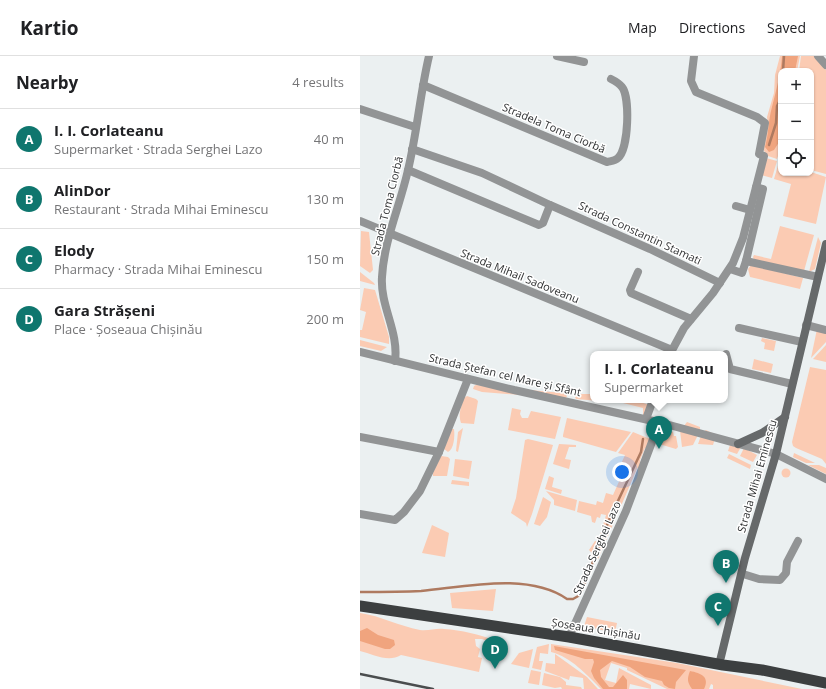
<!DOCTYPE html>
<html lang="en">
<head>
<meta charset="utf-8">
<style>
	body { margin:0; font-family:"Open Sans",sans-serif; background:#f6f6f6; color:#202124 }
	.controls { position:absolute; right:12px; top:12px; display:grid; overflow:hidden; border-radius:8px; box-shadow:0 1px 3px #0004 }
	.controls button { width:36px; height:36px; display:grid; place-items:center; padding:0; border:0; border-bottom:1px solid #e0e0e0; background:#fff; color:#202124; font:20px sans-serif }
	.you { position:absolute; left:262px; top:416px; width:14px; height:14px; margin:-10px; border:3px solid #fff; border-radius:50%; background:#1a73e8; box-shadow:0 0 0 6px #1a73e833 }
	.badge { display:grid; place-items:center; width:26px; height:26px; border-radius:50%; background:#0f766e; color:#fff; font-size:13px; font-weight:700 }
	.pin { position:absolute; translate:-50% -33px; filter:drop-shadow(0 1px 2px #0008) }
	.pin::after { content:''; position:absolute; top:21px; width:14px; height:12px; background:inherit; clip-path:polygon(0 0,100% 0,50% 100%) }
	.popup { position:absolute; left:230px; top:295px; width:138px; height:52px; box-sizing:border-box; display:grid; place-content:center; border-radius:8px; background:#fff; filter:drop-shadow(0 1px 3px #0005); font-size:13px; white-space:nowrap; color:#757577 }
	.popup b { font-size:15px; color:#202124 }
	.popup::after { content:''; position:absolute; left:50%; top:100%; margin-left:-8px; border:8px solid transparent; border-top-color:#fff }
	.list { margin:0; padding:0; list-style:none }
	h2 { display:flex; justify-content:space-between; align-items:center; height:52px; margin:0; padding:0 16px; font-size:17px }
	h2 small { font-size:13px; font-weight:400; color:#757577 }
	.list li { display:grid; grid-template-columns:26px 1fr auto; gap:12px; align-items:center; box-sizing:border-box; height:60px; padding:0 16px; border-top:1px solid #e0e0e0 }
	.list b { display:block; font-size:15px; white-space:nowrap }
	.list p { margin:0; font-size:13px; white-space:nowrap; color:#757577 }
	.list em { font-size:13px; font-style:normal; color:#757577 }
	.icon { flex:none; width:22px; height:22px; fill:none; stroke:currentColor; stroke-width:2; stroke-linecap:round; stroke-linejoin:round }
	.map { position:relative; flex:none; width:466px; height:633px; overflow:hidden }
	header { display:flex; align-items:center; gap:24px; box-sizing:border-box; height:56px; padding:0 20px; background:#fff; border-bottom:1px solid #e0e0e0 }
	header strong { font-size:19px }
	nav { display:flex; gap:22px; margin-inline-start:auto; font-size:14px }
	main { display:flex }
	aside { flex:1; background:#fff }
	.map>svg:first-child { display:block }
	.green { fill:#fbcbb3 }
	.forest { fill:#f0a47e }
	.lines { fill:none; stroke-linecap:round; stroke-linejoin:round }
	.stream { stroke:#ae7a60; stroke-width:2.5 }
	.minor { stroke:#929495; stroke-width:8 }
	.tertiary { stroke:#929495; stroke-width:8 }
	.secondary { stroke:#66696a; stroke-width:8 }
	.trunk { stroke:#3c3f40; stroke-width:11 }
	.rail { stroke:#4a4d4e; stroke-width:2.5 }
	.labels { text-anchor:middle; stroke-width:3; stroke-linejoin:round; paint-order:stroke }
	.street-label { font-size:11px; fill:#2f3132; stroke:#fff }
</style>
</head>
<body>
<header>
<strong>Kartio</strong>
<nav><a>Map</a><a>Directions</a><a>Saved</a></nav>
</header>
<main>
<aside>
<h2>Nearby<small>4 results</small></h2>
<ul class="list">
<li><span class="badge">A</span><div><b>I. I. Corlateanu</b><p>Supermarket · Strada Serghei Lazo</p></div><em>40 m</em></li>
<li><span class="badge">B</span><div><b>AlinDor</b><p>Restaurant · Strada Mihai Eminescu</p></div><em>130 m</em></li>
<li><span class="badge">C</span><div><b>Elody</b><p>Pharmacy · Strada Mihai Eminescu</p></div><em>150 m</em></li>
<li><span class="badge">D</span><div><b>Gara Strășeni</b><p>Place · Șoseaua Chișinău</p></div><em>200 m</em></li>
</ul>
</aside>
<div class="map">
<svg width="466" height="633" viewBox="0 0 466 633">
	<rect width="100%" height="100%" fill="#ebf0f1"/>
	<!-- green -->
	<g class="green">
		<polygon points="420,0 440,0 437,15 421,15 421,91 417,103 408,100 402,92 408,68 407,61 414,37 415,19"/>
		<polygon points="441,0 454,0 466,14 466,118 451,114 451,15 439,15"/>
		<polygon points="406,102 417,105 412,122 401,119"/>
		<polygon points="419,106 421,106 421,117 451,116 466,121 456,168 423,160 431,128 414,123"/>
		<polygon points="420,170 454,179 444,215 394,204 393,201 394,199 411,203"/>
		<polygon points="1,175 9,176 13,214 10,217 0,210"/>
		<polygon points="458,181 461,187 455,213 449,216"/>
		<polygon points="391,209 443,222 440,233 390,221 388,213"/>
		<polygon points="0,216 14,227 15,229 0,225"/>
		<polygon points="4,232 15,234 29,281 29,288 0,281 0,274 2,274 6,256 0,254"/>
		<polygon points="457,273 466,275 466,286 451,302"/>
		<polygon points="402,282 416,285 414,295 404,293 405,287 401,285"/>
		<polygon points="0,284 27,291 21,295 0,290"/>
		<polygon points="466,289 466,306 453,303"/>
		<polygon points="394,303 413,308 411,317 392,313"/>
		<polygon points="450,311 466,314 466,408 462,403 436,392 433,390 432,386"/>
		<polygon points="116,329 203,337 207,340 206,342 199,342 122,336 113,333 114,330"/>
		<polygon points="217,338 233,338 233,344 275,344 289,349 283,360 283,352 263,347 216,343 215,341"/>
		<path d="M107 340 116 343 118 345 114 368 101 367C98 358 101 351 104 342Z"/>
		<polygon points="152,352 161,354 160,358 162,362 168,362 171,355 201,361 195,383 148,374"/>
		<polygon points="207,362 271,376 256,396 203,381 203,379"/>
		<polygon points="327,366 340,371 340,375 333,389 322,391 320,375"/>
		<polygon points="103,372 98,396 96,395 98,376"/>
		<path d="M92 373H94C95 380 94 393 88 396L84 393Z"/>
		<polygon points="306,373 313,376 314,380 316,380 318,391 316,393 299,388"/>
		<polygon points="346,374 356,379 353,389 338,388 342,377"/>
		<polygon points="273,376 290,383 288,393 285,392 280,404 281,408 277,413 238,503 231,499 232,497 229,494 235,485 238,486 246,459 241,458 240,462 237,461 235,467 232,466 231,460 217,456 219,445 236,449 237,445 243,447 246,437 253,439 265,412 260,410 265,399 258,397"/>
		<polygon points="168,383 193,389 172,458 167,471 166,467 151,457 156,442 165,384"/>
		<polygon points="371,386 381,391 377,398 368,395"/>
		<polygon points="199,388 216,389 216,391 209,391 205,403 211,404 209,413 193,408"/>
		<polygon points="384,392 397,399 393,406 380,400"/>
		<polygon points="434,397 455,407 446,407 433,401"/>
		<polygon points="369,398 391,409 390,413 367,402"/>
		<polygon points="81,400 88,401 90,403 87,420 73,420 73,417"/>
		<polygon points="95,403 112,405 109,423 93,420"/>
		<polygon points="448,409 459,409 466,412 466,418"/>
		<circle cx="426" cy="417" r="4.5"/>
		<polygon points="189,420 194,422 192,431 202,434 201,438 185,433"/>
		<polygon points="92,424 109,426 109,430 91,428"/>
		<polygon points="186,435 217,444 215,455 194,449 194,444"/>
		<polygon points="183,441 191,446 187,461 180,470 174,468"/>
		<polygon points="72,469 89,477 85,501 62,497"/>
		<polygon points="136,533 133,555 92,552 90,537"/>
		<path d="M0 557C21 560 39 570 60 574 69 575 76 572 84 573 102 574 119 579 135 584L137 589 122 583H115L116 590 120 593 118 601 122 602 119 616 41 599C28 607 13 598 0 595Z"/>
		<polygon points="227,561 257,567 255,577 224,570"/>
		<polygon points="189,588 188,598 180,597 179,605 183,605 181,614 172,612 177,591"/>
		<path d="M191 588 317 607 442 633H353V629L351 628 349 633H307L267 614V612L251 607 245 624 256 627 259 612 291 629V633L270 628 269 633H241C227 619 211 601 191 596Z"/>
		<polygon points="173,593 169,612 151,608 159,597"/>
		<polygon points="195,598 227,621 238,633 224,633 223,622 210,620 209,624 185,615 186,607 195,608"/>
		<polygon points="171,614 181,616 179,629 168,627"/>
		<polygon points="184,617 200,621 206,626 206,629 221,631 222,633 202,633 201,631 195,632 182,629"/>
	</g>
	<!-- forest -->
	<g class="forest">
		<path d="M422 0H438L435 15H421V83L414 94 409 96 405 91C409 77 408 65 412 51 416 35 421 17 422 0Z"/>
		<polygon points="7,572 18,579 34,584 35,589 30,593 25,593 0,585 0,575"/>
		<polygon points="194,590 326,614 316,626 315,633 309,632 304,629 302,625 285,621 270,611 252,605 240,614 241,621 249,631 253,631 263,619 267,624 267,633 243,633 234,622 231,615 234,606 233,603 225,603 195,594"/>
		<path d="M330 615C341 617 350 621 344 633H332C327 626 327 623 330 615Z"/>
	</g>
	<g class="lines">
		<!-- stream -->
		<g class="stream">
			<polyline points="423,15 424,0"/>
			<polyline points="409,89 416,67 417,50 421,42 421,31"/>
			<path d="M0 536C20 536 41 536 61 535 105 531 168 516 207 543H213L220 539 249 464 281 396 283 383"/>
		</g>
		<!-- minor -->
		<g class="minor">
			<polyline points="197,0 224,6"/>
			<polyline points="458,0 466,9"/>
			<path d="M63 29 247 106C251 105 255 105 258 102 269 92 270 41 262 31 259 27 255 25 251 23"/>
			<polyline points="0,53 55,71"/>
			<polyline points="52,93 122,117 190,149"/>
			<polyline points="48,114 179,169 183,167 190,149 290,193 360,227"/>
			<polyline points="376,150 390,154"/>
			<polyline points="0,165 312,294"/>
			<polyline points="386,205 458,221"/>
			<polyline points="370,213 382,217 386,205 403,133 396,131"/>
			<polyline points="278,216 270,234 271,237 331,263"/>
			<polyline points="446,269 466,274"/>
			<polyline points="379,272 442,286"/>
			<polyline points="310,298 324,272 353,237 373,207 383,182 404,100 399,98 405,67 397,61 336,36 331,25 334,0"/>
			<polyline points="366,298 370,313 432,328"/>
			<polyline points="286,363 293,344"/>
			<polyline points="0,381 79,396"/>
			<polyline points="0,458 35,464 44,456 60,435 79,396 108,323"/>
			<polyline points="383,518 399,523 420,524 426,517 427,506 438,485"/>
			<polyline points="209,581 266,455 295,378 302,367"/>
		</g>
		<!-- tertiary -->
		<g class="tertiary">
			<polyline points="0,296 154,334 302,367 416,398 466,423"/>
			<path d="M35 305C39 276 20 250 22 221 24 184 40 150 48 114 57 77 60 38 69 0"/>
		</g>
		<!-- secondary -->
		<g class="secondary">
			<polyline points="378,388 402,377 425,361"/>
			<polyline points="359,609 385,502 416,398 466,188"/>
		</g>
		<!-- trunk -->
		<polyline class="trunk" points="0,550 209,581 363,609 402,614 466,627"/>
		<!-- rail -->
		<polyline class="rail" points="0,618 73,633"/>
	</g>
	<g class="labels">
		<!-- street labels -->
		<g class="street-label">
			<text transform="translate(194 72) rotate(23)" y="4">Stradela Toma Ciorbă</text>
			<text transform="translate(27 150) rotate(-76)" y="4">Strada Toma Ciorbă</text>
			<text transform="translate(280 177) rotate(25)" y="4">Strada Constantin Stamati</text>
			<text transform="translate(160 220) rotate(22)" y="4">Strada Mihail Sadoveanu</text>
			<text transform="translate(145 319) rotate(13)" y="4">Strada Ștefan cel Mare și Sfânt</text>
			<text transform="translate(397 420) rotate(-74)" y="4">Strada Mihai Eminescu</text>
			<text transform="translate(237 492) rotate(-66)" y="4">Strada Serghei Lazo</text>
			<text transform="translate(236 573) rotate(9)" y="4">Șoseaua Chișinău</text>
		</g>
	</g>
</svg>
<div class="controls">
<button>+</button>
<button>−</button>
<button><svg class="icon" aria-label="locate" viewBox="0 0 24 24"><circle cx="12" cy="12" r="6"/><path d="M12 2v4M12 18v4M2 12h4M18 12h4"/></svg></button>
</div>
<div class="you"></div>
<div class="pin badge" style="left:299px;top:393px">A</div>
<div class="popup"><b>I. I. Corlateanu</b>Supermarket</div>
<div class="pin badge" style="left:366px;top:527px">B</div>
<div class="pin badge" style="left:358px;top:570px">C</div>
<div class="pin badge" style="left:135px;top:613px">D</div>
</div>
</main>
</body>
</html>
